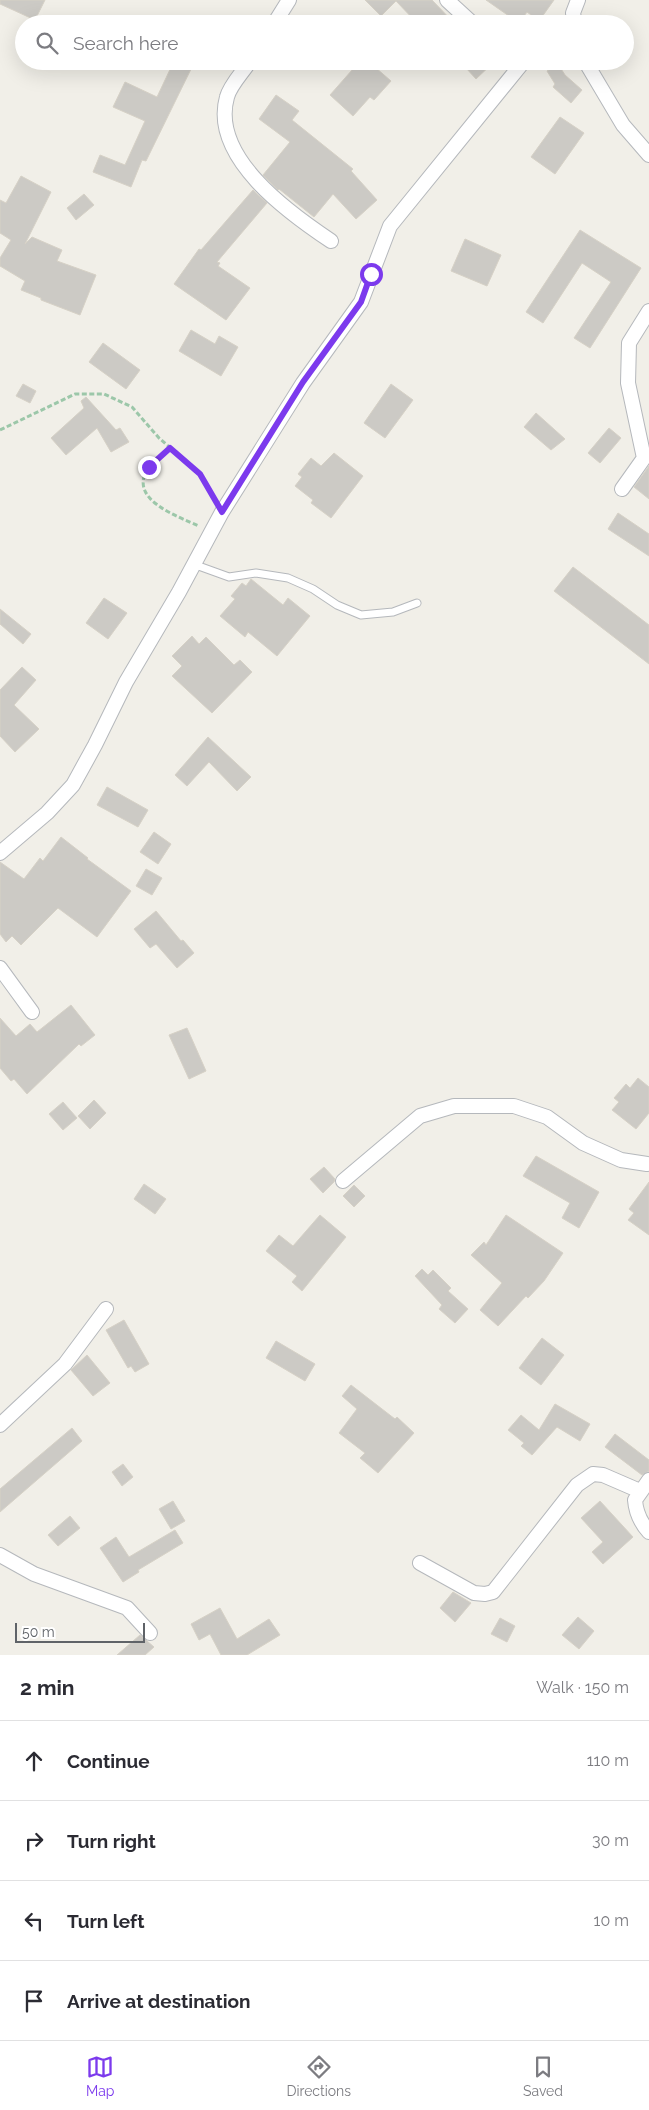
<!DOCTYPE html>
<html lang="en">
<head>
<meta charset="utf-8">
<style>
	body { margin:0; font-family:Raleway,sans-serif; background:#f2f2f3; color:#2b2b33 }
	.scale { position:absolute; left:15px; bottom:12px; width:130px; box-sizing:border-box; padding-left:5px; border:2px solid #5f6368; border-top:0; font-size:14px; line-height:18px; white-space:nowrap; color:#5f6368; -webkit-text-stroke:4px #fff; paint-order:stroke }
	.stop { position:absolute; width:15px; height:15px; margin:-11px; border:4px solid #7c3aed; border-radius:50%; background:#fff }
	.stop.end { background:#7c3aed; border-color:#fff; box-shadow:0 1px 5px #0008 }
	.list { margin:0; padding:0; list-style:none }
	h2 { display:flex; justify-content:space-between; align-items:center; height:65px; margin:0; padding:0 20px; font-size:21px }
	h2 small { font-size:16px; font-weight:400; color:#7c7c81 }
	.list li { display:grid; grid-template-columns:32px 1fr auto; gap:15px; align-items:center; box-sizing:border-box; height:80px; padding:0 20px; border-top:1px solid #e1e1e2 }
	.list b { display:block; font-size:19px; white-space:nowrap }
	.list em { font-size:16px; font-style:normal; color:#7c7c81 }
	.icon { flex:none; width:28px; height:28px; fill:none; stroke:currentColor; stroke-width:2; stroke-linecap:round; stroke-linejoin:round }
	.map { position:relative; flex:none; width:649px; height:1655px; overflow:hidden }
	.search { position:absolute; background:#fff; box-shadow:0 5px 20px #0002; left:15px; right:15px; top:15px; height:55px; display:flex; align-items:center; gap:12px; box-sizing:border-box; padding:0 18px; border-radius:28px; color:#7c7c81; font-size:19px }
	.sheet { height:385px; background:#fff }
	nav { display:flex; justify-content:space-around; align-items:center; box-sizing:border-box; height:70px; border-top:1px solid #e1e1e2; background:#fff; font-size:14px; color:#7c7c81 }
	nav a { display:grid; justify-items:center; gap:2px }
	nav .on { color:#7c3aed }
	.map>svg:first-child { display:block }
	.building { fill:#cccac5; stroke:#d6d1c6 }
	.lines { fill:none; stroke-linecap:round; stroke-linejoin:round }
	.lane-casing { stroke:#b5b8bc; stroke-width:9 }
	.street-casing { stroke:#b5b8bc; stroke-width:16 }
	.path { stroke:#9cc7a9; stroke-width:3; stroke-dasharray:5 2.5; stroke-linecap:butt }
	.lane { stroke:#fff; stroke-width:7 }
	.street { stroke:#fff; stroke-width:14 }
	.route { stroke:#7c3aed; stroke-width:6 }
</style>
</head>
<body>
<div class="map">
<svg width="649" height="1655" viewBox="0 0 649 1655">
	<rect width="100%" height="100%" fill="#f1efe8"/>
	<!-- building -->
	<g class="building">
		<polygon points="0,0 45,0 35,20 0,4"/>
		<polygon points="365,0 432,0 455,24 418,24 396,1 381,16"/>
		<polygon points="486,0 554,0 539,21 527,12 519,23"/>
		<polygon points="174,61 186,61 193,65 146,161 142,160 131,187 93,172 100,155 125,165 145,121 113,107 125,82 157,97"/>
		<polygon points="360,61 368,61 391,81 374,100 370,97 353,116 330,95"/>
		<polygon points="473,61 495,61 476,79 466,68"/>
		<polygon points="558,64 565,75 582,90 571,103 553,87 555,84 547,71"/>
		<polygon points="276,95 299,111 292,120 353,169 351,171 377,200 356,219 333,194 314,217 279,189 278,190 263,175 290,142 259,119"/>
		<polygon points="560,117 584,133 555,174 531,157"/>
		<polygon points="21,176 51,192 25,244 32,237 62,250 57,261 96,275 80,315 41,300 41,298 21,290 25,281 0,266 0,258 11,240 0,233 0,200 6,203"/>
		<polygon points="253,190 267,203 217,262 220,263 218,266 250,288 226,320 174,284 199,249 201,250"/>
		<polygon points="84,194 94,205 76,220 67,208"/>
		<polygon points="580,230 641,268 590,348 574,338 611,282 582,263 543,323 526,312"/>
		<polygon points="465,239 501,255 487,286 451,271"/>
		<polygon points="191,330 215,344 219,336 238,347 221,376 179,351"/>
		<polygon points="103,343 140,370 126,389 89,362"/>
		<polygon points="23,384 36,391 30,403 16,396"/>
		<polygon points="391,384 413,400 385,438 364,423"/>
		<polygon points="86,397 116,430 120,428 129,442 111,452 97,428 66,455 51,438 84,408 81,401"/>
		<polygon points="536,413 565,439 551,450 524,427"/>
		<polygon points="609,428 621,438 600,463 588,453"/>
		<polygon points="334,453 363,476 331,518 311,503 313,500 295,486 302,477 298,474 311,458 321,466"/>
		<polygon points="649,466 649,499 634,487"/>
		<polygon points="618,513 649,534 649,556 608,529"/>
		<polygon points="573,567 649,625 649,664 554,591"/>
		<polygon points="251,579 283,605 288,598 310,616 277,656 248,632 245,637 220,616 235,599 231,596 242,583 246,586"/>
		<polygon points="104,598 127,613 108,639 86,623"/>
		<polygon points="0,609 31,634 23,644 0,624"/>
		<polygon points="192,636 199,644 206,637 234,665 240,660 252,672 212,713 172,676 182,666 172,656"/>
		<polygon points="22,667 36,680 14,705 39,729 15,752 0,736 0,690"/>
		<polygon points="208,737 251,777 237,791 209,762 187,786 175,775"/>
		<polygon points="107,787 148,810 138,827 97,805"/>
		<polygon points="154,832 171,844 158,864 140,852"/>
		<polygon points="61,837 88,858 87,859 131,891 97,937 58,908 21,945 12,936 6,942 0,934 0,862 24,879 40,858 43,861"/>
		<polygon points="146,869 162,878 152,895 136,886"/>
		<polygon points="156,911 181,941 183,940 194,953 177,968 156,944 150,948 134,929"/>
		<polygon points="71,1005 95,1035 81,1046 79,1044 27,1094 14,1079 11,1081 0,1068 0,1018 16,1036 30,1024 37,1032"/>
		<polygon points="187,1028 206,1071 189,1079 169,1035"/>
		<polygon points="638,1078 649,1087 649,1113 636,1129 612,1110 619,1102 614,1098 626,1084 630,1088"/>
		<polygon points="94,1100 106,1113 90,1129 78,1116"/>
		<polygon points="63,1102 77,1118 63,1130 49,1114"/>
		<polygon points="536,1156 599,1192 579,1228 562,1218 570,1203 523,1176"/>
		<polygon points="324,1167 335,1179 334,1182 323,1193 310,1179"/>
		<polygon points="649,1182 649,1235 628,1220 634,1213 629,1209"/>
		<polygon points="144,1184 166,1199 155,1214 134,1199"/>
		<polygon points="354,1185 365,1196 354,1207 343,1196"/>
		<polygon points="320,1215 346,1237 302,1291 292,1282 297,1276 266,1251 279,1235 293,1246"/>
		<polygon points="506,1215 563,1253 544,1281 528,1298 526,1296 498,1326 480,1310 502,1283 471,1255 484,1242 486,1245"/>
		<polygon points="422,1269 428,1275 433,1270 451,1288 448,1291 468,1309 455,1323 439,1309 442,1305 415,1276"/>
		<polygon points="124,1320 149,1364 135,1372 131,1366 128,1368 106,1330"/>
		<polygon points="542,1338 564,1355 541,1385 519,1368"/>
		<polygon points="276,1341 315,1364 305,1381 266,1358"/>
		<polygon points="87,1355 110,1383 93,1396 71,1370"/>
		<polygon points="351,1385 395,1419 397,1417 414,1433 378,1473 360,1458 365,1453 339,1433 357,1409 342,1396"/>
		<polygon points="555,1404 590,1424 580,1441 557,1427 532,1455 521,1446 524,1443 508,1430 521,1415 539,1430"/>
		<polygon points="72,1428 82,1441 0,1512 0,1489"/>
		<polygon points="615,1434 649,1460 649,1471 642,1475 605,1447"/>
		<polygon points="123,1464 133,1477 122,1486 112,1472"/>
		<polygon points="173,1501 185,1521 171,1529 159,1509"/>
		<polygon points="600,1501 633,1537 603,1564 592,1552 603,1542 581,1518"/>
		<polygon points="70,1516 80,1528 58,1546 48,1535"/>
		<polygon points="175,1530 183,1543 138,1570 139,1572 123,1582 100,1548 116,1537 129,1557"/>
		<polygon points="453,1592 471,1603 455,1622 440,1608"/>
		<polygon points="220,1608 237,1639 269,1619 280,1635 247,1655 221,1655 210,1634 199,1640 191,1624"/>
		<polygon points="578,1617 594,1631 579,1649 562,1635"/>
		<polygon points="500,1618 515,1626 507,1642 491,1634"/>
		<polygon points="140,1635 154,1647 145,1655 117,1655"/>
	</g>
	<g class="lines">
		<defs>
			<polyline id="lane" points="193,564 229,577 256,573 288,578 313,589 337,605 361,615 393,612 417,603"/>
			<g id="street">
				<polyline points="447,0 473,24"/>
				<polyline points="274,24 289,0"/>
				<polyline points="575,24 573,13 578,0"/>
				<path d="M250 61C243 72 230 85 227 97 210 157 289 213 331 241"/>
				<polyline points="585,61 623,125 649,155"/>
				<polyline points="622,489 644,458 628,383 629,343 649,311"/>
				<polyline points="0,853 47,813 73,785 95,745 126,682 179,592 222,512 303,383 361,302 390,226 524,61"/>
				<polyline points="0,968 32,1012"/>
				<polyline points="343,1181 420,1116 454,1106 514,1106 547,1117 583,1143 621,1160 647,1164"/>
				<polyline points="0,1425 65,1364 106,1309"/>
				<path d="M649 1480 635 1500C636 1513 640 1522 649 1532"/>
				<polyline points="0,1555 34,1574 127,1608 150,1633"/>
				<polyline points="420,1563 474,1593 485,1594 493,1592 577,1485 593,1474 603,1475 640,1491"/>
			</g>
		</defs>
		<!-- lane casing -->
		<use href="#lane" class="lane-casing"/>
		<!-- street casing -->
		<use href="#street" class="street-casing"/>
		<!-- path -->
		<g class="path">
			<polyline points="0,430 75,394 104,394 132,407 159,438 200,474 214,498"/>
			<path d="M170 448C164 454 154 460 149 467 126 499 177 516 199 526"/>
		</g>
		<!-- lane -->
		<use href="#lane" class="lane"/>
		<!-- street -->
		<use href="#street" class="street"/>
	</g>
	<g class="lines">
		<!-- route -->
		<polyline class="route" points="149,467 170,448 200,474 222,512 303,382 361,302 371,274"/>
	</g>
</svg>
<div class="scale">50 m</div>
<div class="stop" style="left:371px;top:274px"></div>
<div class="stop end" style="left:149px;top:467px"></div>
<div class="search"><svg class="icon" aria-label="search" viewBox="0 0 24 24"><circle cx="10" cy="10" r="6"/><path d="M15 15l6 6"/></svg>Search here</div>
</div>
<section class="sheet">
<h2>2 min<small>Walk · 150 m</small></h2>
<ul class="list">
<li><svg class="icon" aria-label="ahead" viewBox="0 0 24 24"><path d="M12 20V5M6 11l6-6 6 6"/></svg><div><b>Continue</b></div><em>110 m</em></li>
<li><svg class="icon" aria-label="right" viewBox="0 0 24 24"><path d="M7 20v-9h11M14 6l5 5-5 5"/></svg><div><b>Turn right</b></div><em>30 m</em></li>
<li><svg class="icon" aria-label="left" viewBox="0 0 24 24"><path d="M17 20v-9H6M10 6l-5 5 5 5"/></svg><div><b>Turn left</b></div><em>10 m</em></li>
<li><svg class="icon" aria-label="arrive" viewBox="0 0 24 24"><path d="M6 21V4h12l-3 4 3 4H6"/></svg><div><b>Arrive at destination</b></div></li>
</ul>
</section>
<nav>
<a class="on"><svg class="icon" aria-label="map" viewBox="0 0 24 24"><path d="M3 6l6-2 6 2 6-2v14l-6 2-6-2-6 2zM9 4v14M15 6v14"/></svg>Map</a>
<a><svg class="icon" aria-label="directions" viewBox="0 0 24 24"><path d="M12 3l9 9-9 9-9-9zM9 14v-3h6M13 9l2 2-2 2"/></svg>Directions</a>
<a><svg class="icon" aria-label="saved" viewBox="0 0 24 24"><path d="M7 4h10v16l-5-4-5 4z"/></svg>Saved</a>
</nav>
</body>
</html>
